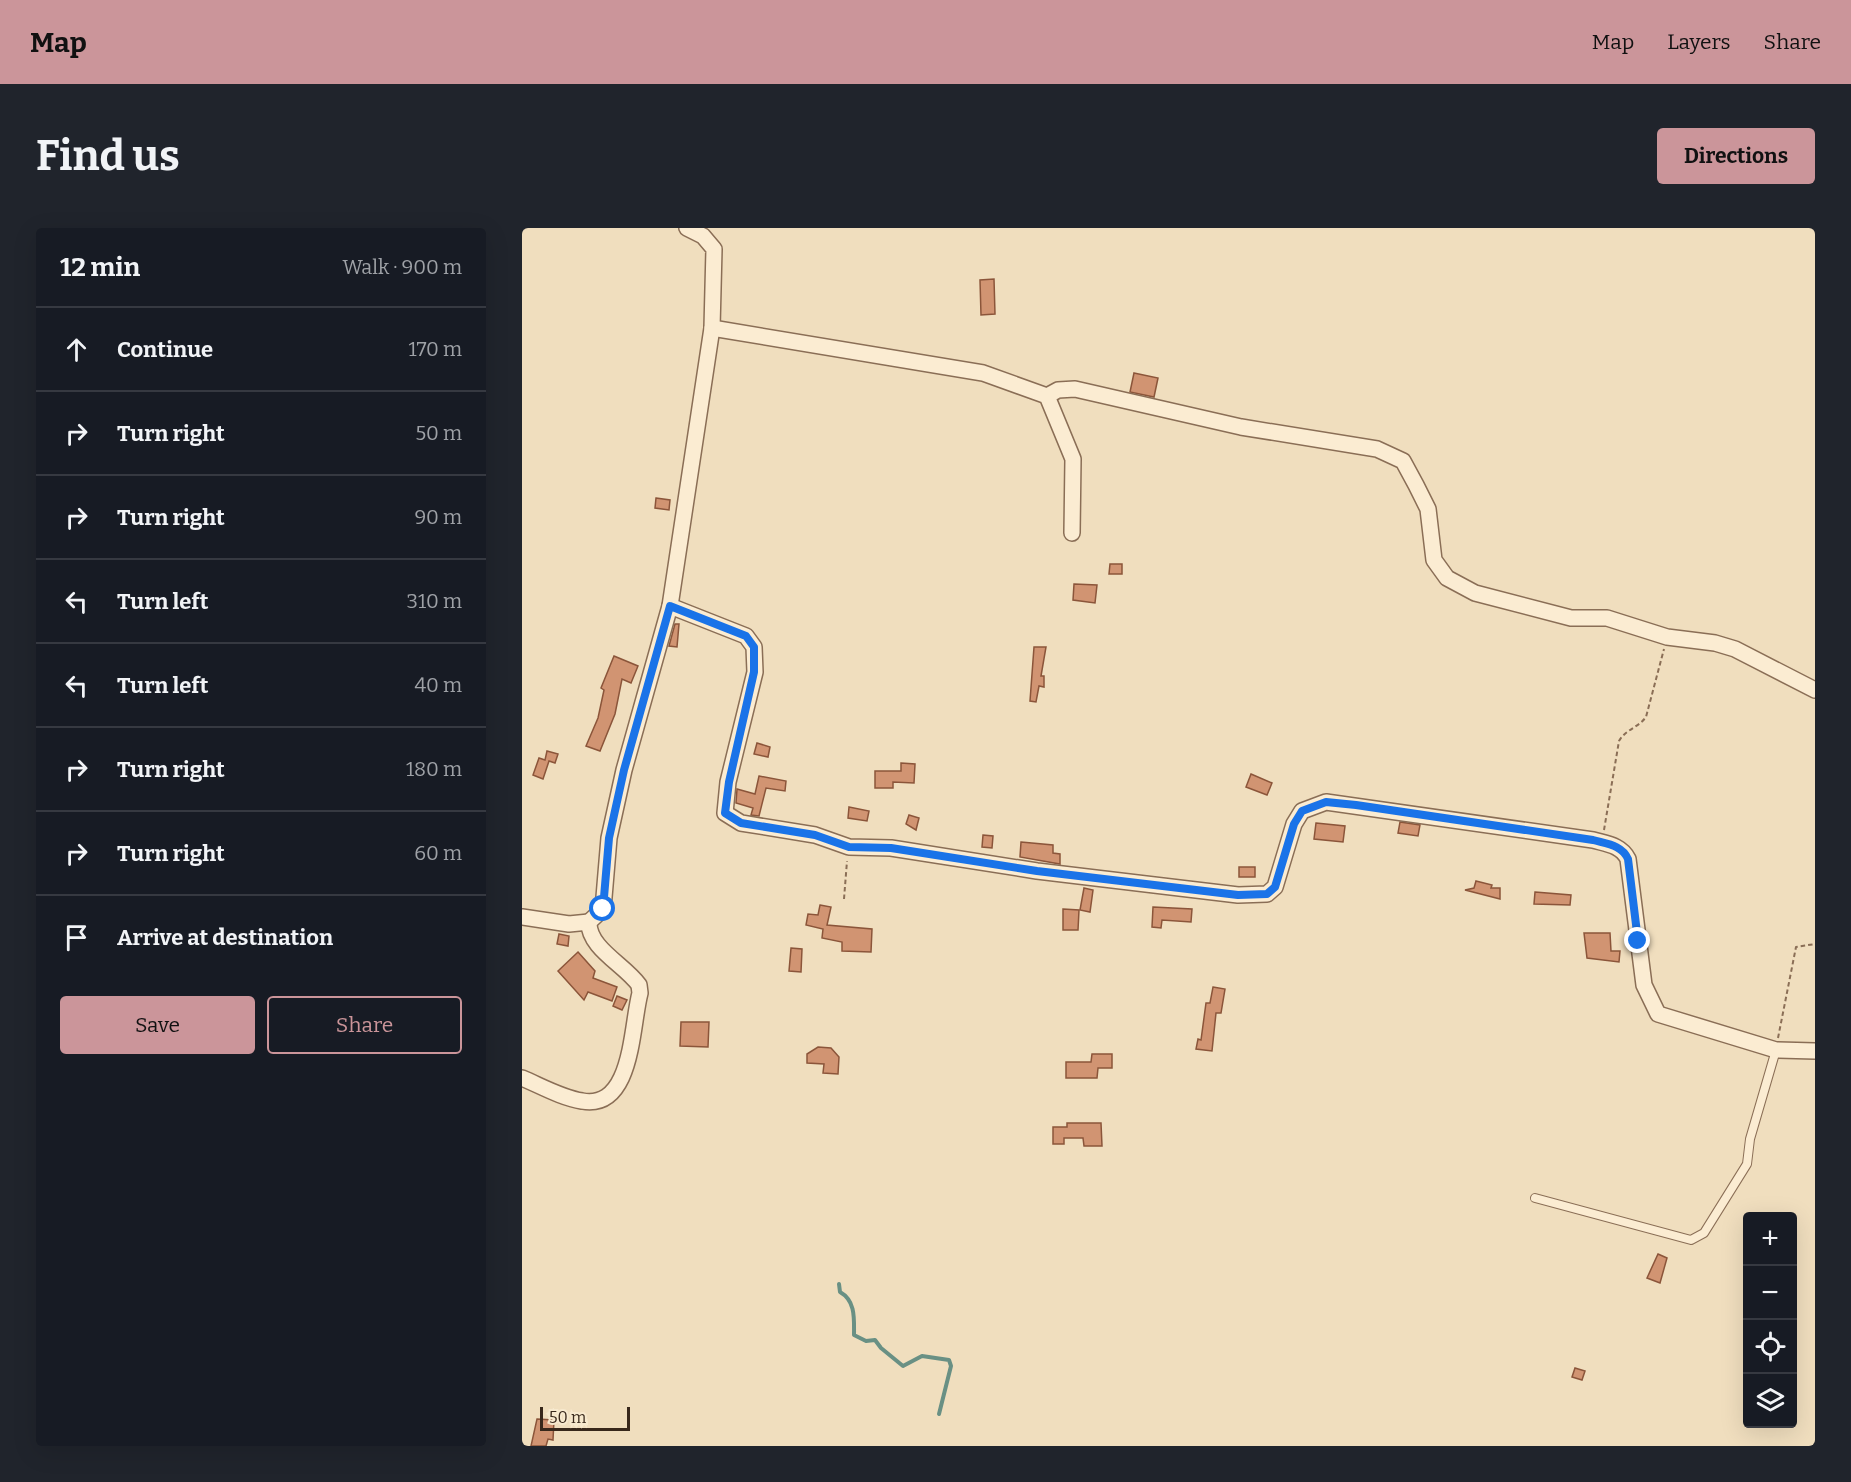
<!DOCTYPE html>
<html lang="en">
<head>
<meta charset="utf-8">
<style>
	body { margin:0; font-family:Bitter,serif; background:#20242c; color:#f1f3f6 }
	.controls { position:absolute; right:18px; bottom:18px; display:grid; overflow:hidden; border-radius:6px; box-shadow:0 6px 24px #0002 }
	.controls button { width:54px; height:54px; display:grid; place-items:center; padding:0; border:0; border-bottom:2px solid #363941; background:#171b24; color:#f1f3f6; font:30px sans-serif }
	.scale { position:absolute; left:18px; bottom:15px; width:90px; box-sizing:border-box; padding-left:6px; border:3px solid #38281b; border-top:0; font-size:16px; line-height:21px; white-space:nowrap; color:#38281b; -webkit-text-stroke:4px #f7e9ce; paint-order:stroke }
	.stop { position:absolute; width:18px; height:18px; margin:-14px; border:4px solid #1a73e8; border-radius:50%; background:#fff }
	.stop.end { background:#1a73e8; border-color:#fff; box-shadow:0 2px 6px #0008 }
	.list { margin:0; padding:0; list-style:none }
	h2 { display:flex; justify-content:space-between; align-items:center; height:78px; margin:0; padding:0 24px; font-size:26px }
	h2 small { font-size:20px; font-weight:400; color:#9ea1a6 }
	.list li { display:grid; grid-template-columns:39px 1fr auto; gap:18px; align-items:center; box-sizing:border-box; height:84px; padding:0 24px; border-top:2px solid #363941 }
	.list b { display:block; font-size:22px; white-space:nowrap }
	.list em { font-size:20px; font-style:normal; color:#9ea1a6 }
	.actions { display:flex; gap:12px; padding:18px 24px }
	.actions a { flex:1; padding:14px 0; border:2px solid #cb959a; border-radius:6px; text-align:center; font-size:21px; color:#cb959a }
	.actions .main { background:#cb959a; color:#111 }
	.icon { flex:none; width:33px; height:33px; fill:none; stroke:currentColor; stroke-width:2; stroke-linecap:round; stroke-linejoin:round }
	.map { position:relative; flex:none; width:1293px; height:1218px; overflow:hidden; border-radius:6px }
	header { display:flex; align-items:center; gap:36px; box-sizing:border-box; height:84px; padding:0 30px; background:#cb959a; color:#111 }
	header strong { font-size:28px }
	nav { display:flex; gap:33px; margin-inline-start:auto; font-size:21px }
	.intro { display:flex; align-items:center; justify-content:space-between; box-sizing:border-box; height:144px; padding:0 36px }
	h1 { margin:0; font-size:42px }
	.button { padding:15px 27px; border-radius:6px; background:#cb959a; color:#111; font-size:21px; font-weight:700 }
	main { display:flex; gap:36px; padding:0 36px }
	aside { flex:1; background:#171b24; border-radius:6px; box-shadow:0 6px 24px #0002 }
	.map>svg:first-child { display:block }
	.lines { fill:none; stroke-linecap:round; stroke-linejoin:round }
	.stream { stroke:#699084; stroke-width:4 }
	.building { fill:#d19472; stroke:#8b553a; stroke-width:1.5 }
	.service-casing { stroke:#8a6e56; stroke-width:10 }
	.minor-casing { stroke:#8a6e56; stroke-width:18 }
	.path { stroke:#8a6e56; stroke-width:2; stroke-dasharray:4.5 3; stroke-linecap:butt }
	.service { stroke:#fbecd2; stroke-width:8 }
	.minor { stroke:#fbecd2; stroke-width:15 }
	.route { stroke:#1a73e8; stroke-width:8 }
</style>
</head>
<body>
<header>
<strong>Map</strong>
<nav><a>Map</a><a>Layers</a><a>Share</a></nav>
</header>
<div class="intro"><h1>Find us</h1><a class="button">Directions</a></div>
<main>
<aside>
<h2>12 min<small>Walk · 900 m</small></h2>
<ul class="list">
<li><svg class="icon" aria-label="ahead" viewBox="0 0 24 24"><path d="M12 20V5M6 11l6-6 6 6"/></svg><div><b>Continue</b></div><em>170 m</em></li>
<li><svg class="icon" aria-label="right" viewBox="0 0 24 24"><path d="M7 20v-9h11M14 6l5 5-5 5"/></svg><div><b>Turn right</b></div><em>50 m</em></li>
<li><svg class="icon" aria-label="right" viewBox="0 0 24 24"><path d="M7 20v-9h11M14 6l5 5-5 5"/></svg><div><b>Turn right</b></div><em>90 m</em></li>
<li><svg class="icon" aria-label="left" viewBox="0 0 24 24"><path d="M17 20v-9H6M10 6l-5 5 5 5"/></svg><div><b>Turn left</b></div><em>310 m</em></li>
<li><svg class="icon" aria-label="left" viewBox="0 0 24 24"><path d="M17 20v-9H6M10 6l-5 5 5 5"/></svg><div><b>Turn left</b></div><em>40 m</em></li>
<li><svg class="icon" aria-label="right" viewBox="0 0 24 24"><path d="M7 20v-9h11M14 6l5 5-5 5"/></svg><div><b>Turn right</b></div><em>180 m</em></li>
<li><svg class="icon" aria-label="right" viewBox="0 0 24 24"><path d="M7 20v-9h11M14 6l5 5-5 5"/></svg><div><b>Turn right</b></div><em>60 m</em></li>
<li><svg class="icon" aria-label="arrive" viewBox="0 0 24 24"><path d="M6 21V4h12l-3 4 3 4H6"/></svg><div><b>Arrive at destination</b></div></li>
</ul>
<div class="actions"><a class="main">Save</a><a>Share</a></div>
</aside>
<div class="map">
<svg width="1293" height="1218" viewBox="0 0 1293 1218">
	<rect width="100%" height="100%" fill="#f0debe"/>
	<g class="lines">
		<!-- stream -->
		<path class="stream" d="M317 1056 318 1064C334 1073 332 1091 332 1107L344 1113 353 1112 359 1120 381 1138 400 1128 427 1132 429 1138 417 1186"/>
	</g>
	<!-- building -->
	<g class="building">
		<polygon points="472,51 473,86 459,87 458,52"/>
		<polygon points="612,145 636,150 632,169 608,164"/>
		<polygon points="134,270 148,272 147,282 133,280"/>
		<polygon points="588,336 600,336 600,346 587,346"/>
		<polygon points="552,356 575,357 573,375 551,372"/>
		<polygon points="153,396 157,396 155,419 147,418"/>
		<polygon points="512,419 524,419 519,448 522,448 522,459 517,458 514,474 508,473"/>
		<polygon points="92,428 116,438 109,455 100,451 93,486 78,523 64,518 76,490 82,462 79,460"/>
		<polygon points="235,515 248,519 246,529 232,526"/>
		<polygon points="25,523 36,526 33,535 27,533 21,551 11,547 17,530 23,532"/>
		<polygon points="379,535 393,536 392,555 371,554 371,560 353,560 353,543 379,543"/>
		<polygon points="729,546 750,555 745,567 724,559"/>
		<polygon points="237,548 264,553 263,563 244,560 237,588 229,587 231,580 214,575 215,561 233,566"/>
		<polygon points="327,579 347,583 345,593 326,590"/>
		<polygon points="387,587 397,590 394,602 384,596"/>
		<polygon points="878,594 898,597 896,608 876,605"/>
		<polygon points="794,595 823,598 821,614 792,611"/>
		<polygon points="461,607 471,608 470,620 460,619"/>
		<polygon points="499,614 531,617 531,625 538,626 538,636 498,629"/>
		<rect x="717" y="639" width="16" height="10"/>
		<polygon points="954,653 970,657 969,660 978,660 978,671 943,662 952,660"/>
		<polygon points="562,660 571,662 568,684 558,682"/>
		<polygon points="1013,664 1049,667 1048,677 1012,676"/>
		<polygon points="298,677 309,679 305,697 350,701 349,724 320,723 320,714 300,710 301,701 284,697 286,686 296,687"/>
		<polygon points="631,679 670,681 669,694 640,692 639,700 630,699"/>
		<polygon points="541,681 557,682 556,702 541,702"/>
		<polygon points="1062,705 1088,705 1089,723 1098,723 1097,734 1065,730"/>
		<polygon points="37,706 47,708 46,718 35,716"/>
		<polygon points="269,720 280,721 279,744 267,743"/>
		<polygon points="56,724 73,743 71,750 95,759 90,773 66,764 62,772 36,743"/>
		<polygon points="691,759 703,761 699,785 694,785 690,823 674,821 676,811 679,812 684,775 688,775"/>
		<polygon points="95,768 105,772 100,782 91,778"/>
		<polygon points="159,794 187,794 186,819 158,818"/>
		<polygon points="296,819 309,820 317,829 316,846 301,845 302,836 285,835 285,826"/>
		<polygon points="570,826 590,826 590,840 576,840 575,850 544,850 544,834 569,834"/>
		<polygon points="545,895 579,895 580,918 562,918 561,910 542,910 542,916 531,916 531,899 545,899"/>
		<polygon points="1136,1026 1145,1030 1138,1055 1125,1050"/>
		<polygon points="1053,1140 1063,1143 1060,1152 1050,1149"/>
		<polygon points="15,1191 32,1192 31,1212 26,1211 24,1218 9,1218"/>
	</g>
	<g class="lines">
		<defs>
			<polyline id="service" points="1013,970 1169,1012 1182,1005 1225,936 1228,911 1254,822"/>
			<g id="minor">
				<path d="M165 0 181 8 192 21 190 100 148 378 224 408 232 419 233 444 206 554 203 585 219 595 293 607 327 619 369 620 515 643 716 667 745 666 753 659 772 596 780 583 804 574 1071 612C1085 616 1099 617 1106 631L1122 757 1136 786 1254 822 1293 823"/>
				<polyline points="190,100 461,145 525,168 551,231 550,305"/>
				<polyline points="525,168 536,162 553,161 719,199 855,221 881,233 894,257 906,281 912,332 925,350 953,365 1049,390 1085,390 1145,409 1193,415 1213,421 1293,462"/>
				<polyline points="0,689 47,696 67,694"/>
				<path d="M0 850C19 858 40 870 60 873 111 882 109 799 118 765L117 757C103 737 66 720 67 694L81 681 87 610 102 542 148 378"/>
			</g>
		</defs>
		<!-- service casing -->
		<use href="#service" class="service-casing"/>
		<!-- minor casing -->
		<use href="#minor" class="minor-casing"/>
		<!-- path -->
		<g class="path">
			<path d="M1082 602 1097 513C1104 501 1116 500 1124 489L1142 421"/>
			<polyline points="322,671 325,633"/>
			<polyline points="1256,810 1274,719 1293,716"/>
		</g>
		<!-- service -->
		<use href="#service" class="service"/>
		<!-- minor -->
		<use href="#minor" class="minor"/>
	</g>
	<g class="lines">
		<!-- route -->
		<path class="route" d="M81 681 87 610 102 542 148 378 224 408 232 419V444L207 554 203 585 219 595 293 607 327 619 369 620 515 643 716 667 745 666 753 659 772 596 780 583 804 574 834 577 1071 612C1085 616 1100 617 1106 631L1116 713"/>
	</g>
</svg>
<div class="controls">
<button>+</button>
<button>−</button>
<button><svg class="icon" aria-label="locate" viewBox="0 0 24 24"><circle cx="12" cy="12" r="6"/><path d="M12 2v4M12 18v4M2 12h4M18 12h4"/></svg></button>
<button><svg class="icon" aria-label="layers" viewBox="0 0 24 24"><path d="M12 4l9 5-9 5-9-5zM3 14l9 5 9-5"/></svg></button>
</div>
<div class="scale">50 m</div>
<div class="stop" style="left:81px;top:681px"></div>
<div class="stop end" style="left:1116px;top:713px"></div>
</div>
</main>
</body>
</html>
